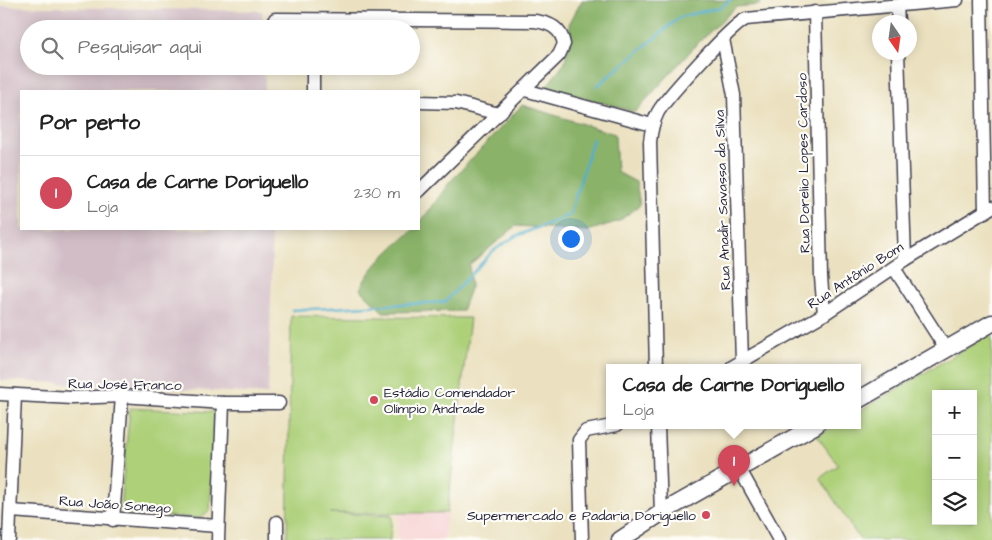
<!DOCTYPE html>
<html lang="pt">
<head>
<meta charset="utf-8">
<style>
	body { margin:0; font-family:"Architects Daughter",sans-serif; background:#f2f2f2; color:#222 }
	.controls { position:absolute; right:15px; bottom:15px; display:grid; overflow:hidden; border-radius:0px; box-shadow:0 2px 12px #0003 }
	.controls button { width:45px; height:45px; display:grid; place-items:center; padding:0; border:0; border-bottom:1px solid #e0e0e0; background:#fff; color:#222; font:25px sans-serif }
	.compass { position:absolute; left:872px; top:15px; width:45px; height:45px; border-radius:50%; background:#fff; box-shadow:0 2px 12px #0003; rotate:167deg }
	.you { position:absolute; left:570px; top:238px; width:18px; height:18px; margin:-12px; border:4px solid #fff; border-radius:50%; background:#1a73e8; box-shadow:0 0 0 8px #1a73e833 }
	.badge { display:grid; place-items:center; width:32px; height:32px; border-radius:50%; background:#d1495b; color:#fff; font-size:16px; font-weight:700 }
	.pin { position:absolute; translate:-50% -41px; filter:drop-shadow(0 1px 2px #0008) }
	.pin::after { content:''; position:absolute; top:26px; width:18px; height:15px; background:inherit; clip-path:polygon(0 0,100% 0,50% 100%) }
	.popup { position:absolute; left:606px; top:364px; width:255px; height:65px; box-sizing:border-box; display:grid; place-content:center; border-radius:0px; background:#fff; filter:drop-shadow(0 1px 4px #0005); font-size:16px; white-space:nowrap; color:#767676 }
	.popup b { font-size:19px; color:#222 }
	.popup::after { content:''; position:absolute; left:50%; top:100%; margin-left:-10px; border:10px solid transparent; border-top-color:#fff }
	.list { margin:0; padding:0; list-style:none }
	h2 { display:flex; justify-content:space-between; align-items:center; height:65px; margin:0; padding:0 20px; font-size:21px }
	h2 small { font-size:16px; font-weight:400; color:#767676 }
	.list li { display:grid; grid-template-columns:32px 1fr auto; gap:15px; align-items:center; box-sizing:border-box; height:75px; padding:0 20px; border-top:1px solid #e0e0e0 }
	.list b { display:block; font-size:19px; white-space:nowrap }
	.list p { margin:0; font-size:16px; white-space:nowrap; color:#767676 }
	.list em { font-size:16px; font-style:normal; color:#767676 }
	.icon { flex:none; width:28px; height:28px; fill:none; stroke:currentColor; stroke-width:2; stroke-linecap:round; stroke-linejoin:round }
	.map { position:relative; flex:none; width:992px; height:540px; overflow:hidden }
	.search { position:absolute; background:#fff; box-shadow:0 2px 12px #0003; left:20px; top:20px; width:400px; height:55px; display:flex; align-items:center; gap:12px; box-sizing:border-box; padding:0 18px; border-radius:28px; color:#767676; font-size:19px }
	.panel { position:absolute; background:#fff; box-shadow:0 2px 12px #0003; left:20px; top:90px; width:400px; height:140px; border-radius:0px }
	.map>svg:first-child { display:block }
	.built { fill:#f7cfd1 }
	.industrial { fill:#d2bdc6 }
	.green { fill:#add079; stroke:#68795a; fill-rule:evenodd }
	.forest { fill:#8ab269; stroke:#566a52 }
	.lines { fill:none; stroke-linecap:round; stroke-linejoin:round }
	.stream { stroke:#4fafce; stroke-width:2.5 }
	.minor-casing { stroke:#403f4f; stroke-width:15 }
	.major-casing { stroke:#403f4f; stroke-width:19 }
	.minor { stroke:#fff; stroke-width:12 }
	.major { stroke:#fff; stroke-width:16 }
	.poi-dot { fill:#d1495b; stroke:#fdfcf7; stroke-width:2 }
	.labels { text-anchor:middle; stroke-width:4.5; stroke-linejoin:round; paint-order:stroke }
	.street-label { font-size:14px; fill:#22223b; stroke:#fdfcf7 }
	.poi-label { font-size:14px; fill:#22223b; stroke:#fdfcf7; text-anchor:start }
</style>
</head>
<body>
<div class="map">
<svg width="992" height="540" viewBox="0 0 992 540">
	<rect width="100%" height="100%" fill="#fdfcf7"/>
	<filter id="ink" filterUnits="userSpaceOnUse"><feTurbulence type="fractalNoise" baseFrequency=".02" numOctaves="2"/><feDisplacementMap in="SourceGraphic" scale="10" xChannelSelector="R" yChannelSelector="G"/><feConvolveMatrix kernelMatrix="1 2 1 2 8 2 1 2 1" color-interpolation-filters="sRGB"/></filter>
	<filter id="wash" filterUnits="userSpaceOnUse"><feTurbulence type="fractalNoise" baseFrequency=".0096" numOctaves="4" result="noise"/><feDisplacementMap in="SourceGraphic" scale="20" xChannelSelector="R" yChannelSelector="G"/><feGaussianBlur stdDeviation="1.12" result="paint"/><feColorMatrix in="noise" values="0 0 0 0 0 0 0 0 0 0 0 0 0 0 0 0 0 1.4 0 .05"/><feComposite in="paint" operator="in"/></filter>
	<g filter="url(#wash)">
		<rect width="100%" height="100%" fill="#ebe1c0"/>
		<!-- built -->
		<polygon class="built" points="447,513 444,540 397,540 399,514"/>
		<!-- industrial -->
		<polygon class="industrial" points="0,6 262,11 263,29 29,29 29,66 264,66 265,91 21,91 21,229 271,229 272,271 268,394 0,380"/>
		<!-- green -->
		<g class="green">
			<polygon points="291,316 470,318 447,513 330,513 392,516 390,540 287,540"/>
			<path d="M992 333V540H860L820 478 838 465 817 436 836 425H858V412ZM936 394H973V521H936Z"/>
			<polygon points="130,408 216,412 210,510 200,518 128,514 120,508"/>
		</g>
		<!-- forest -->
		<g class="forest">
			<polygon points="582,0 761,0 759,5 736,7 699,42 635,112 546,87 564,64 571,38 569,24"/>
			<path d="M522 105 615 134 617 172 636 182 640 205 619 221 588 231 516 226 469 265 471 286 462 311 383 312 360 289C372 263 393 248 414 229H419V224L449 183Z"/>
		</g>
		<g class="lines">
			<!-- stream -->
			<g class="stream">
				<polyline points="597,86 680,17 721,7 730,0"/>
				<polyline points="292,310 445,302 493,251 514,237 570,215 593,139"/>
			</g>
		</g>
	</g>
	<g filter="url(#ink)">
		<g class="lines">
			<defs>
				<g id="minor">
					<polyline points="981,0 985,212"/>
					<polyline points="897,6 898,22"/>
					<polyline points="815,12 821,277 824,314"/>
					<path d="M275 19 535 21C550 23 561 28 564 44L559 55 419 191"/>
					<polyline points="723,39 734,95 742,362"/>
					<polyline points="898,52 905,260"/>
					<polyline points="525,90 652,125"/>
					<polyline points="313,91 313,66"/>
					<polyline points="419,102 456,103 499,114"/>
					<polyline points="894,268 946,349"/>
					<path d="M656 367 650 142C651 131 653 122 658 112 667 97 732 25 746 19L957 0"/>
					<polyline points="732,367 824,314 905,260 992,207"/>
					<polyline points="0,394 72,398 122,396 223,403 279,403"/>
					<polyline points="658,425 661,513"/>
					<polyline points="739,468 779,540"/>
					<polyline points="11,511 218,526"/>
					<polyline points="113,520 122,396"/>
					<polyline points="9,540 15,395"/>
					<polyline points="218,540 223,403"/>
					<polyline points="277,540 277,522"/>
					<polyline points="582,540 579,440 586,431 617,425"/>
				</g>
				<g id="major">
					<polyline points="858,400 992,323"/>
					<polyline points="620,540 661,513 816,425"/>
				</g>
			</defs>
			<!-- minor casing -->
			<use href="#minor" class="minor-casing"/>
			<!-- major casing -->
			<use href="#major" class="major-casing"/>
			<!-- minor -->
			<use href="#minor" class="minor"/>
			<!-- major -->
			<use href="#major" class="major"/>
		</g>
	</g>
	<!-- markers -->
	<g class="poi-dot">
		<circle cx="374" cy="400" r="5"/>
		<circle cx="706" cy="515" r="5"/>
	</g>
	<g class="labels">
		<!-- street labels -->
		<g class="street-label">
			<text transform="translate(803 163) rotate(-91)" y="5">Rua Dorelio Lopes Cardoso</text>
			<text transform="translate(722 200) rotate(-92)" y="5">Rua Anadir Savassa da Silva</text>
			<text transform="translate(855 275) rotate(-33)" y="5">Rua Antônio Bom</text>
			<text transform="translate(125 384) rotate(1)" y="5">Rua José Franco</text>
			<text transform="translate(115 504) rotate(4)" y="5">Rua João Sonego</text>
		</g>
		<!-- poi labels -->
		<g class="poi-label">
			<text x="384" y="397">Estádio Comendador<tspan x="384" dy="16">Olímpio Andrade</tspan></text>
			<text x="696" y="520" text-anchor="end">Supermercado e Padaria Doriguello</text>
		</g>
	</g>
</svg>
<div class="controls">
<button>+</button>
<button>−</button>
<button><svg class="icon" aria-label="layers" viewBox="0 0 24 24"><path d="M12 4l9 5-9 5-9-5zM3 14l9 5 9-5"/></svg></button>
</div>
<svg class="compass" viewBox="-18 -18 36 36"><path d="M0-13l5 13h-10z" fill="#e53935"/><path d="M0 13l5-13h-10z" fill="#767676"/></svg>
<div class="you"></div>
<div class="pin badge" style="left:734px;top:486px">1</div>
<div class="popup"><b>Casa de Carne Doriguello</b>Loja</div>
<div class="search"><svg class="icon" aria-label="search" viewBox="0 0 24 24"><circle cx="10" cy="10" r="6"/><path d="M15 15l6 6"/></svg>Pesquisar aqui</div>
<section class="panel">
<h2>Por perto<small></small></h2>
<ul class="list">
<li><span class="badge">1</span><div><b>Casa de Carne Doriguello</b><p>Loja</p></div><em>230 m</em></li>
</ul>
</section>
</div>
</body>
</html>
